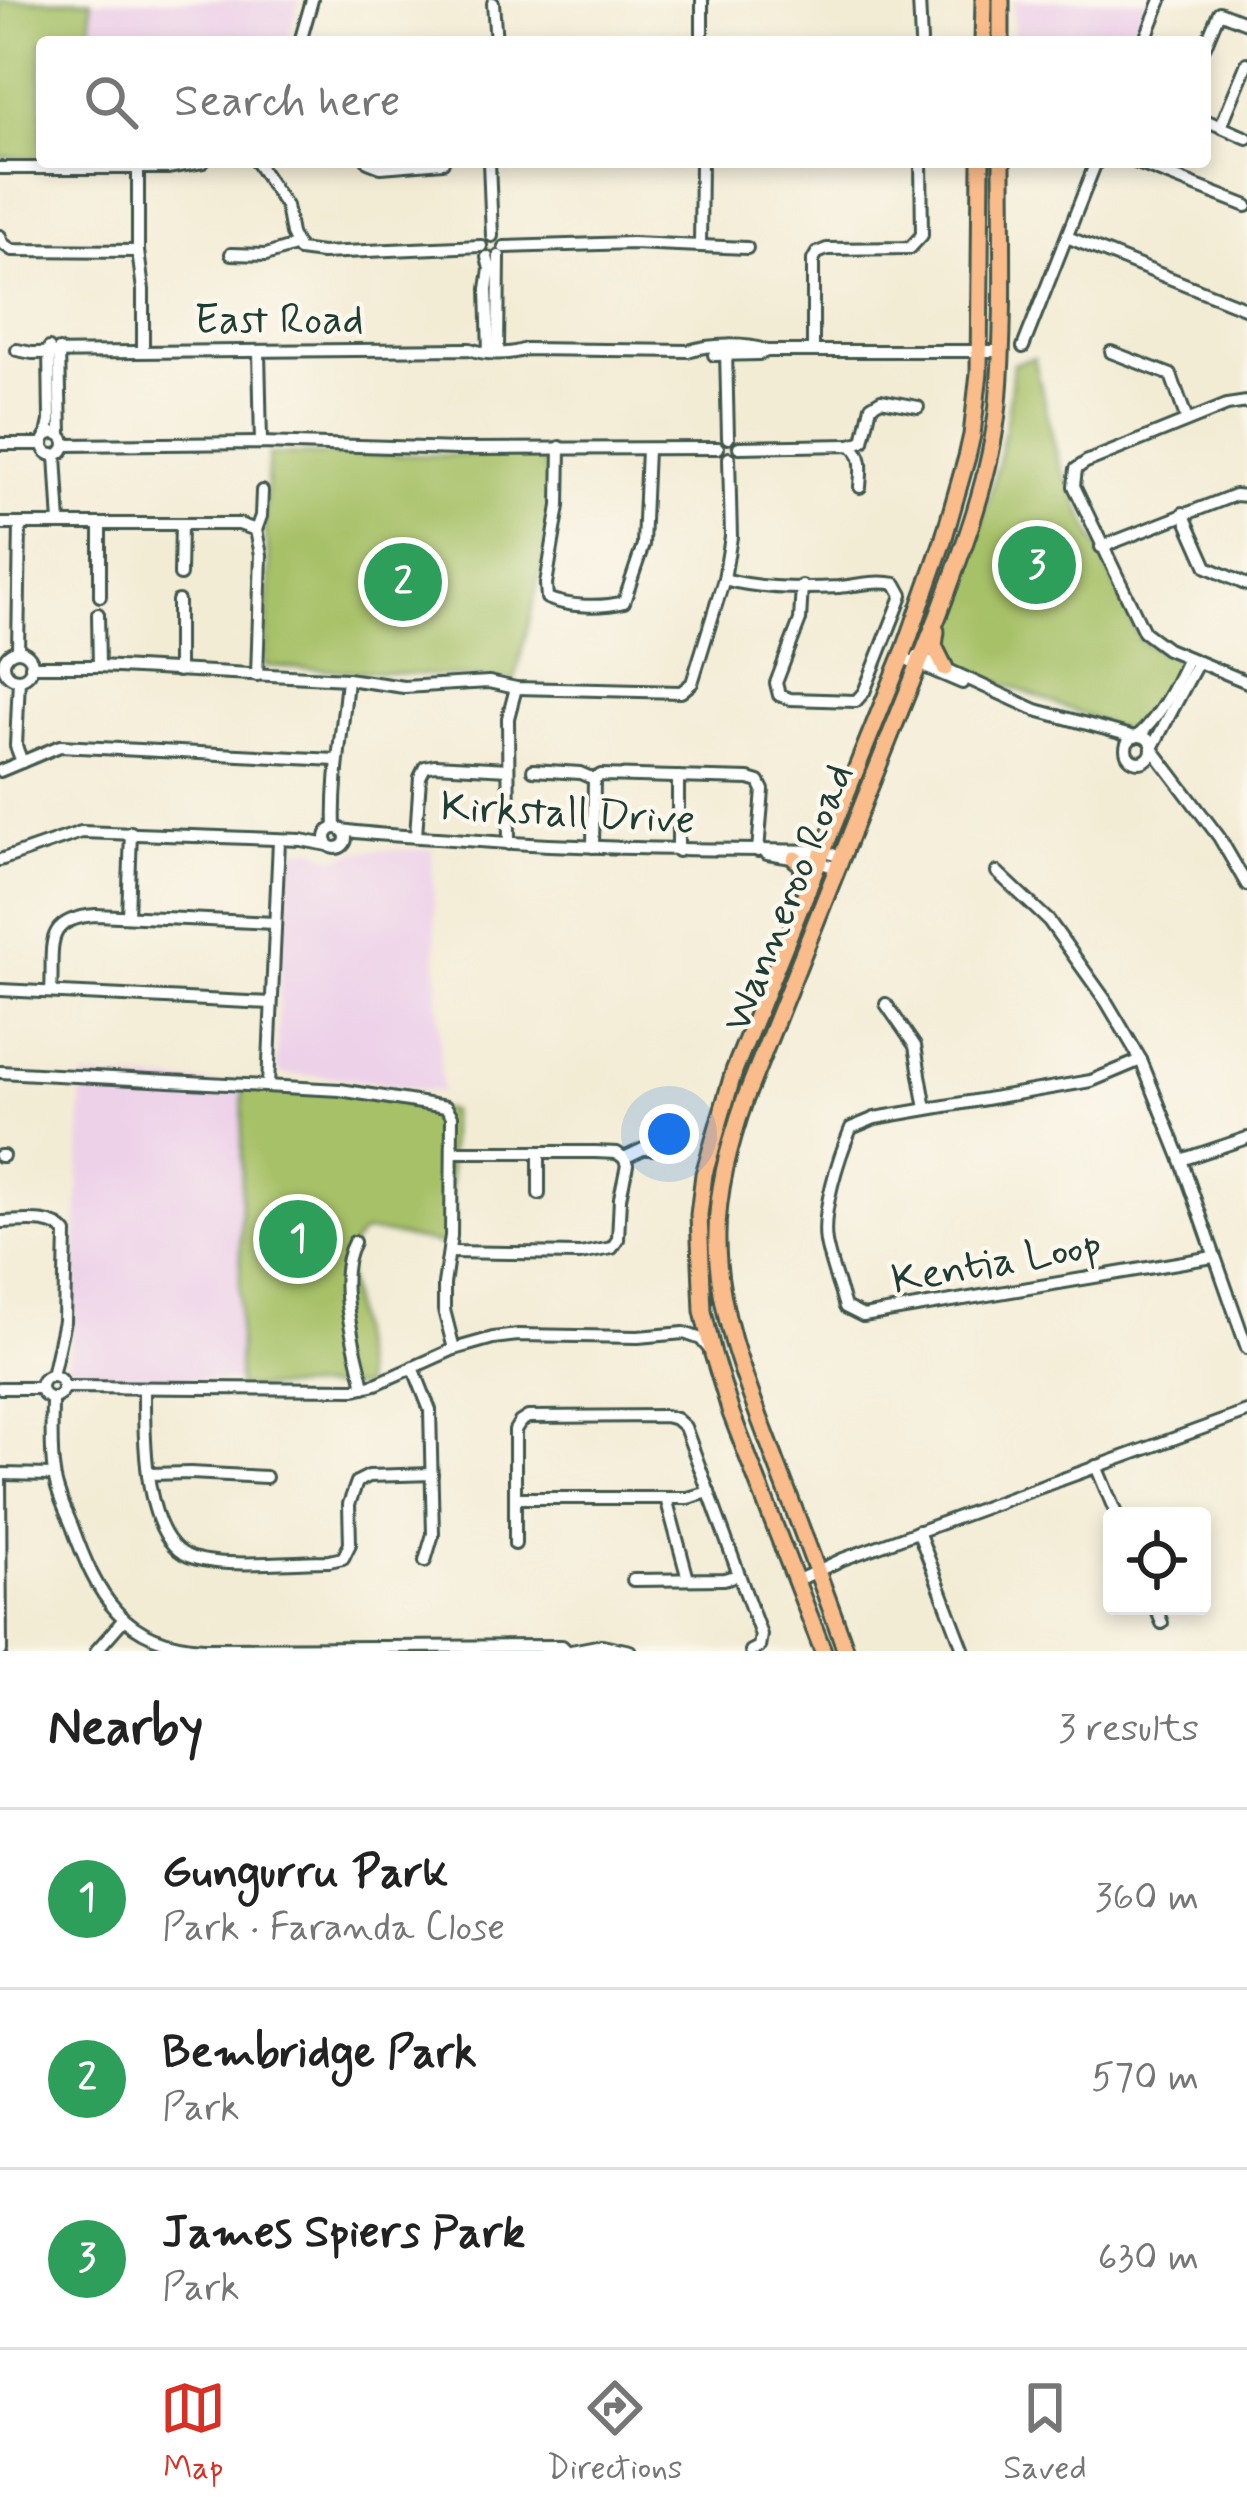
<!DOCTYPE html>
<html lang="en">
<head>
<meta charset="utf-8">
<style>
	body { margin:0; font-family:Mynerve,sans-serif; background:#f6f6f6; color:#222 }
	.controls { position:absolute; right:36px; bottom:36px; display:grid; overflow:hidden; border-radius:12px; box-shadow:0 6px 18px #0003 }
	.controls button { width:108px; height:108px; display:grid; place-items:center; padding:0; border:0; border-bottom:3px solid #e0e0e0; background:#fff; color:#222; font:60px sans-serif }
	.you { position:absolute; left:669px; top:1134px; width:42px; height:42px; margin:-30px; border:9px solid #fff; border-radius:50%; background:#1a73e8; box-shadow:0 0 0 18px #1a73e833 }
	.badge { display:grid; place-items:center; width:78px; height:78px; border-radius:50%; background:#d93025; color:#fff; font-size:39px; font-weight:700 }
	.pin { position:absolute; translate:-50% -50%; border:6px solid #fff; box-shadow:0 3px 12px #0006 }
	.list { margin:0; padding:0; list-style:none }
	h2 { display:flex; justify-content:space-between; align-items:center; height:156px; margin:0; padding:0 48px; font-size:51px }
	h2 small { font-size:39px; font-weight:400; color:#767676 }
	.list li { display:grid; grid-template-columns:78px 1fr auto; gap:36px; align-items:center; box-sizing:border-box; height:180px; padding:0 48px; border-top:3px solid #e0e0e0 }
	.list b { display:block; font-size:45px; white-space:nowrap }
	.list p { margin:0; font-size:39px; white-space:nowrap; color:#767676 }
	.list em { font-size:39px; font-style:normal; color:#767676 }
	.icon { flex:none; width:66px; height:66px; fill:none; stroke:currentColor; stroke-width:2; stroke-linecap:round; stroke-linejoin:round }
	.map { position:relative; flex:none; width:1247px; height:1651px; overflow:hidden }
	.search { position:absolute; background:#fff; box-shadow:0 6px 18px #0003; left:36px; right:36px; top:36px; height:132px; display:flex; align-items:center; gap:30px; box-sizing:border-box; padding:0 42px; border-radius:12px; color:#767676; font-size:45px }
	.sheet { height:696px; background:#fff }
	nav { display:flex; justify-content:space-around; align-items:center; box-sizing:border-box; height:168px; border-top:3px solid #e0e0e0; background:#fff; font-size:33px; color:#767676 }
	nav a { display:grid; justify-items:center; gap:6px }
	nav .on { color:#d93025 }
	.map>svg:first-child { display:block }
	.built { fill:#edd1e9 }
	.green { fill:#a7c167; stroke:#637f4e; stroke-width:3 }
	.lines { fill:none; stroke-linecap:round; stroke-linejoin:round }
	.minor-casing { stroke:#3f574c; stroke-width:16 }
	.highway-casing { stroke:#3f574c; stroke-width:21 }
	.minor { stroke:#fff; stroke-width:10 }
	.highway { stroke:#f9bc8a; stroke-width:15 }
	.labels { text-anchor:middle; stroke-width:9; stroke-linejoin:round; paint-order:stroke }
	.street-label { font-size:42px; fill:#1f3d34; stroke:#fbf7ec }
</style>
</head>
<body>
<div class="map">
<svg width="1247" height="1651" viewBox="0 0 1247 1651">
	<rect width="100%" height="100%" fill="#fbf7ec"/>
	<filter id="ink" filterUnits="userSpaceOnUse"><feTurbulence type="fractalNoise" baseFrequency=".00833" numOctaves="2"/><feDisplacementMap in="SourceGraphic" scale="24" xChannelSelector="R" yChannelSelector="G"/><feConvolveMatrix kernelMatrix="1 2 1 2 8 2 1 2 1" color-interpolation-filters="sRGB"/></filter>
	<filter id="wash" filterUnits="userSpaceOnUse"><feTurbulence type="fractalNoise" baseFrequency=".004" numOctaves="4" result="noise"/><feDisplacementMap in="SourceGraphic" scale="48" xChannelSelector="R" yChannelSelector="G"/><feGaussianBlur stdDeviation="2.7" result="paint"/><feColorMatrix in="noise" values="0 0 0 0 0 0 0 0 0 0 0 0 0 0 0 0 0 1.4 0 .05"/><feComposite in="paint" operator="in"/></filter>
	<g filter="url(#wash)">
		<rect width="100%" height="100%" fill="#f3ecd5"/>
		<!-- built -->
		<g class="built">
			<polygon points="91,0 300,0 287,42 91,42"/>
			<polygon points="1014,0 1155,0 1139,42 1014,42"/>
			<polygon points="315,849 330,857 341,857 354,851 432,849 442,1092 337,1077 283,1074 276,1068 286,854 292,850"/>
			<polygon points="82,1078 243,1084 239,1380 71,1378 66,1366 74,1318"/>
		</g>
		<!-- green -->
		<g class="green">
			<polygon points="0,0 91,0 91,42 42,42 42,157 0,157"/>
			<path d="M1034 358 1058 460 1141 642 1185 664 1142 727 1132 732 1120 729 956 665 941 642C974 547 1006 466 1013 364Z"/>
			<path d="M269 454 542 456C545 468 549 481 549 493 550 555 528 620 515 680L265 666 270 566 264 526Z"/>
			<polygon points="243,1084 340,1090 450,1111 450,1246 383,1233 364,1232 354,1242 345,1264 364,1387 238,1388"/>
		</g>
	</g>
	<g filter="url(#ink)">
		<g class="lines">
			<defs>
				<g id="minor">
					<polyline points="919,0 921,42"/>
					<polyline points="493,3 496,42"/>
					<polyline points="300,42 312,0"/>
					<polyline points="702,42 702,0"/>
					<polyline points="1144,42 1161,0"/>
					<polyline points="1205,46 1219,12 1247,23"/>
					<polyline points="1205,120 1247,138"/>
					<polyline points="1221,126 1247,63"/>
					<polyline points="256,162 286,206 291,234 299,250 322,253 481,246"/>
					<polyline points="368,162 381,167 443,162"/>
					<polyline points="489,162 492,236"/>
					<polyline points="1135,162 1247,206"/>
					<polyline points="0,168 167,168 203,162"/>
					<polyline points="138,168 138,251 143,290 143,351"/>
					<polyline points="0,236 2,243 12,250 138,251"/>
					<polyline points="1067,237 1247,309"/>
					<polyline points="700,246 701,162"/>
					<polyline points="504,247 632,243 747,248"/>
					<polyline points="231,254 266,255 297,245"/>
					<polyline points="487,257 490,269 487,289 489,352"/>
					<polyline points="1023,347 1096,162"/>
					<path d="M17 350 32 353 470 349C485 355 510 355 526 349L688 351C709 344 747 343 767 351"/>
					<polyline points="59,350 61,435"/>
					<polyline points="813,350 813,260 817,253 827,249 910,248 922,235 921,162"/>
					<polyline points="259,351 261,443"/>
					<polyline points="726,351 728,438"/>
					<polyline points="498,352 499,256"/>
					<polyline points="1111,352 1171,375 1187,420"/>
					<polyline points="714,355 759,354 767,351 1001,351"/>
					<polyline points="1247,402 1227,405 1086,462 1076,469 1074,486 1144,632 1167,649 1247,682"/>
					<circle cx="54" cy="444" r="11"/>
					<polyline points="47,435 50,421 49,348"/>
					<polyline points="0,444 42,444"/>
					<polyline points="65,445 261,443 458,449 718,448"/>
					<polyline points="851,445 863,441 871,406 881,400 918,407"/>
					<path d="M560 447 559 506 546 584 547 598C567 607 602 608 624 602L643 545 647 449"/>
					<path d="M739 447 851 445C865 457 861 470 860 487"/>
					<polyline points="56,455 60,524"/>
					<polyline points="1183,513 1207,567 1247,585"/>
					<polyline points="0,524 239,524 256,530 261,555 257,675"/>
					<polyline points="256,530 261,516 262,491"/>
					<polyline points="1101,547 1235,495 1247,496"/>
					<polyline points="180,575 181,525"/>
					<path d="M724 579C759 589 802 589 839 587 858 585 877 580 896 584L902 595 900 601 864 692 856 701 790 699 779 695 776 683 800 620 802 586"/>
					<polyline points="100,596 100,525"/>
					<polyline points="178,601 178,671"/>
					<polyline points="98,614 99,666"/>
					<polyline points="18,651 20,524"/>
					<circle cx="18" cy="665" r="14"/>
					<polyline points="918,656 1036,710 1135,737"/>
					<polyline points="901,657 962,683"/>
					<polyline points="31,666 99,666 347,679 404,687 489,682 516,688 681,692 692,683 724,579 731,537 729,458"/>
					<polyline points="19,679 16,746 22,762"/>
					<circle cx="1139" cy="749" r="13"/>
					<path d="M1138 736C1161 715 1175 686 1188 658"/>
					<polyline points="1152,748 1198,662"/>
					<polyline points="1153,750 1219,837 1247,885"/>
					<polyline points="533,770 580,773 594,779"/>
					<polyline points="0,771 60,746 336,760"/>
					<polyline points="678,777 678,851"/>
					<path d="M335 828C333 777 343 729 347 679"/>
					<circle cx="336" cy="838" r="10"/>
					<path d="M342 830C379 836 415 836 452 839 576 849 699 849 823 851L841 857"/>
					<polyline points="416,836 420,777 425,767 435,765 508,769"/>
					<polyline points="509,844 508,718 516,688"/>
					<polyline points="593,847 594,779 601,775 749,779 759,782 763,790 758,851"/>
					<polyline points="767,854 818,862 837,868"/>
					<polyline points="0,860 81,832 301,840 328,845"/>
					<polyline points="997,872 1049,921 1106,1001 1141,1060 1181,1160 1247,1348"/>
					<polyline points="128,916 131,832"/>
					<polyline points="0,990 271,1003"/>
					<path d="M51 992C54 947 41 919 96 915L275 923"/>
					<polyline points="886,1004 915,1046 926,1109"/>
					<path d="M1141 1060 1091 1081 875 1118 851 1128C839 1157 821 1211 826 1242 830 1264 839 1286 845 1307L863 1316 1213 1257"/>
					<polyline points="0,1072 340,1090 446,1107 452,1116 451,1236 444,1284 444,1310 454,1349"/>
					<polyline points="268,1085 279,841"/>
					<polyline points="539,1152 539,1194"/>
					<polyline points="0,1156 3,1156"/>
					<polyline points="624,1158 643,1149 679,1149"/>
					<polyline points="1181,1160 1247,1138"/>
					<path d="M0 1222C21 1222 53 1216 66 1233L64 1321 52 1376"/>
					<path d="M354 1242C333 1279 356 1347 364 1387"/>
					<polyline points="449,1252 580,1254 612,1248 618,1239 620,1198 627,1165 624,1158 617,1153 595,1152 452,1152"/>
					<polyline points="413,1367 430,1410 433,1534 425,1561"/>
					<circle cx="52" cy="1387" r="11"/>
					<polyline points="64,1387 355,1389 376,1384 454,1349 493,1338 518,1335 638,1337 684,1333 701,1339 710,1350"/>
					<polyline points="0,1388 41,1388"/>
					<path d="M144 1388C144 1430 142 1536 188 1556 219 1569 293 1561 329 1561L343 1558 350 1544 349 1504 357 1482 369 1476 432 1474"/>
					<path d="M52 1399C52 1423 50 1449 54 1473 56 1491 65 1509 72 1526 97 1595 122 1644 204 1648L562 1646 567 1651"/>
					<polyline points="1096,1466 1117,1516"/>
					<polyline points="0,1474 1,1651"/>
					<polyline points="0,1474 54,1475"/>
					<polyline points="148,1474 190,1473 266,1477"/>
					<polyline points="515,1498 688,1498 709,1492"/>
					<polyline points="666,1498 688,1579"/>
					<polyline points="918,1531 964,1651"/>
					<polyline points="515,1544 515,1430 520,1422 528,1417 665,1416 676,1419 685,1427 761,1635 759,1647 751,1651"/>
					<polyline points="633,1580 724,1579 739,1575"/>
					<polyline points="796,1581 843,1559 1247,1412"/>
					<polyline points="1155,1606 1162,1623"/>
					<polyline points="96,1651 124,1619"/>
					<polyline points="571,1651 602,1645 630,1651"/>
				</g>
				<g id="highway">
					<polyline points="983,42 984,0"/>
					<polyline points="1001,42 1001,0"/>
					<polyline points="936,631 934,646 945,668"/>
					<polyline points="795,859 802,864 804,887"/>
					<polyline points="823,1651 731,1413 713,1354 703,1311 699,1215 704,1174 734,1071 905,649 943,541 967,457 972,435 979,373 981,162"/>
					<path d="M846 1651C824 1588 800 1525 776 1462 750 1392 718 1318 717 1242 716 1193 729 1145 745 1099L938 616C963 550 992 473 998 403 1005 323 1002 242 1002 162"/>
				</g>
			</defs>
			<!-- minor casing -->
			<use href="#minor" class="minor-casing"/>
			<!-- highway casing -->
			<use href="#highway" class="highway-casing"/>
			<!-- minor -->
			<use href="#minor" class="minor"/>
			<!-- highway -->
			<use href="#highway" class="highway"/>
		</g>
	</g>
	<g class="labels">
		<!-- street labels -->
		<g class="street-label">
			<text x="279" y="333">East Road</text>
			<text transform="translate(568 811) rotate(3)" y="15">Kirkstall Drive</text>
			<text transform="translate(786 897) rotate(-68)" y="15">Wanneroo Road</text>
			<text transform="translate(996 1260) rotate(-10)" y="15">Kentia Loop</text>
		</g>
	</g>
</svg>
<div class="controls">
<button><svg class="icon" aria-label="locate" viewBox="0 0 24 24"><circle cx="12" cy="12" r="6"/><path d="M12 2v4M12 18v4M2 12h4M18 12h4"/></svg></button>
</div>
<div class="you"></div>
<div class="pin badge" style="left:298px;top:1239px;background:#2e9e5b">1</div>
<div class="pin badge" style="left:403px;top:582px;background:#2e9e5b">2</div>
<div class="pin badge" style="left:1037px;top:565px;background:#2e9e5b">3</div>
<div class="search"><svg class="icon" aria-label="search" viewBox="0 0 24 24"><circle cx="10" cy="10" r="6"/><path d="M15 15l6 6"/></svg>Search here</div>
</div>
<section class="sheet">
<h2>Nearby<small>3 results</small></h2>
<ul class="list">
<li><span class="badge" style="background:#2e9e5b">1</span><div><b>Gungurru Park</b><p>Park · Faranda Close</p></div><em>360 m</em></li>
<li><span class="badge" style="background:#2e9e5b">2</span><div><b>Bembridge Park</b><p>Park</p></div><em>570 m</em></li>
<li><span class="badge" style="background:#2e9e5b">3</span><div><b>James Spiers Park</b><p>Park</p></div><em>630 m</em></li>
</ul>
</section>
<nav>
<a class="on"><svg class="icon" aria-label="map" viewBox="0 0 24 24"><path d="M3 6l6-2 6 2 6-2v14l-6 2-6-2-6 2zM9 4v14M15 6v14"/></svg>Map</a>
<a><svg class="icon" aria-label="directions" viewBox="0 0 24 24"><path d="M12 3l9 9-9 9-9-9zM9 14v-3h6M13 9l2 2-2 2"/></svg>Directions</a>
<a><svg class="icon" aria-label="saved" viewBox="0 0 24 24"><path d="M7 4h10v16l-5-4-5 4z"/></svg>Saved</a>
</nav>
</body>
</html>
